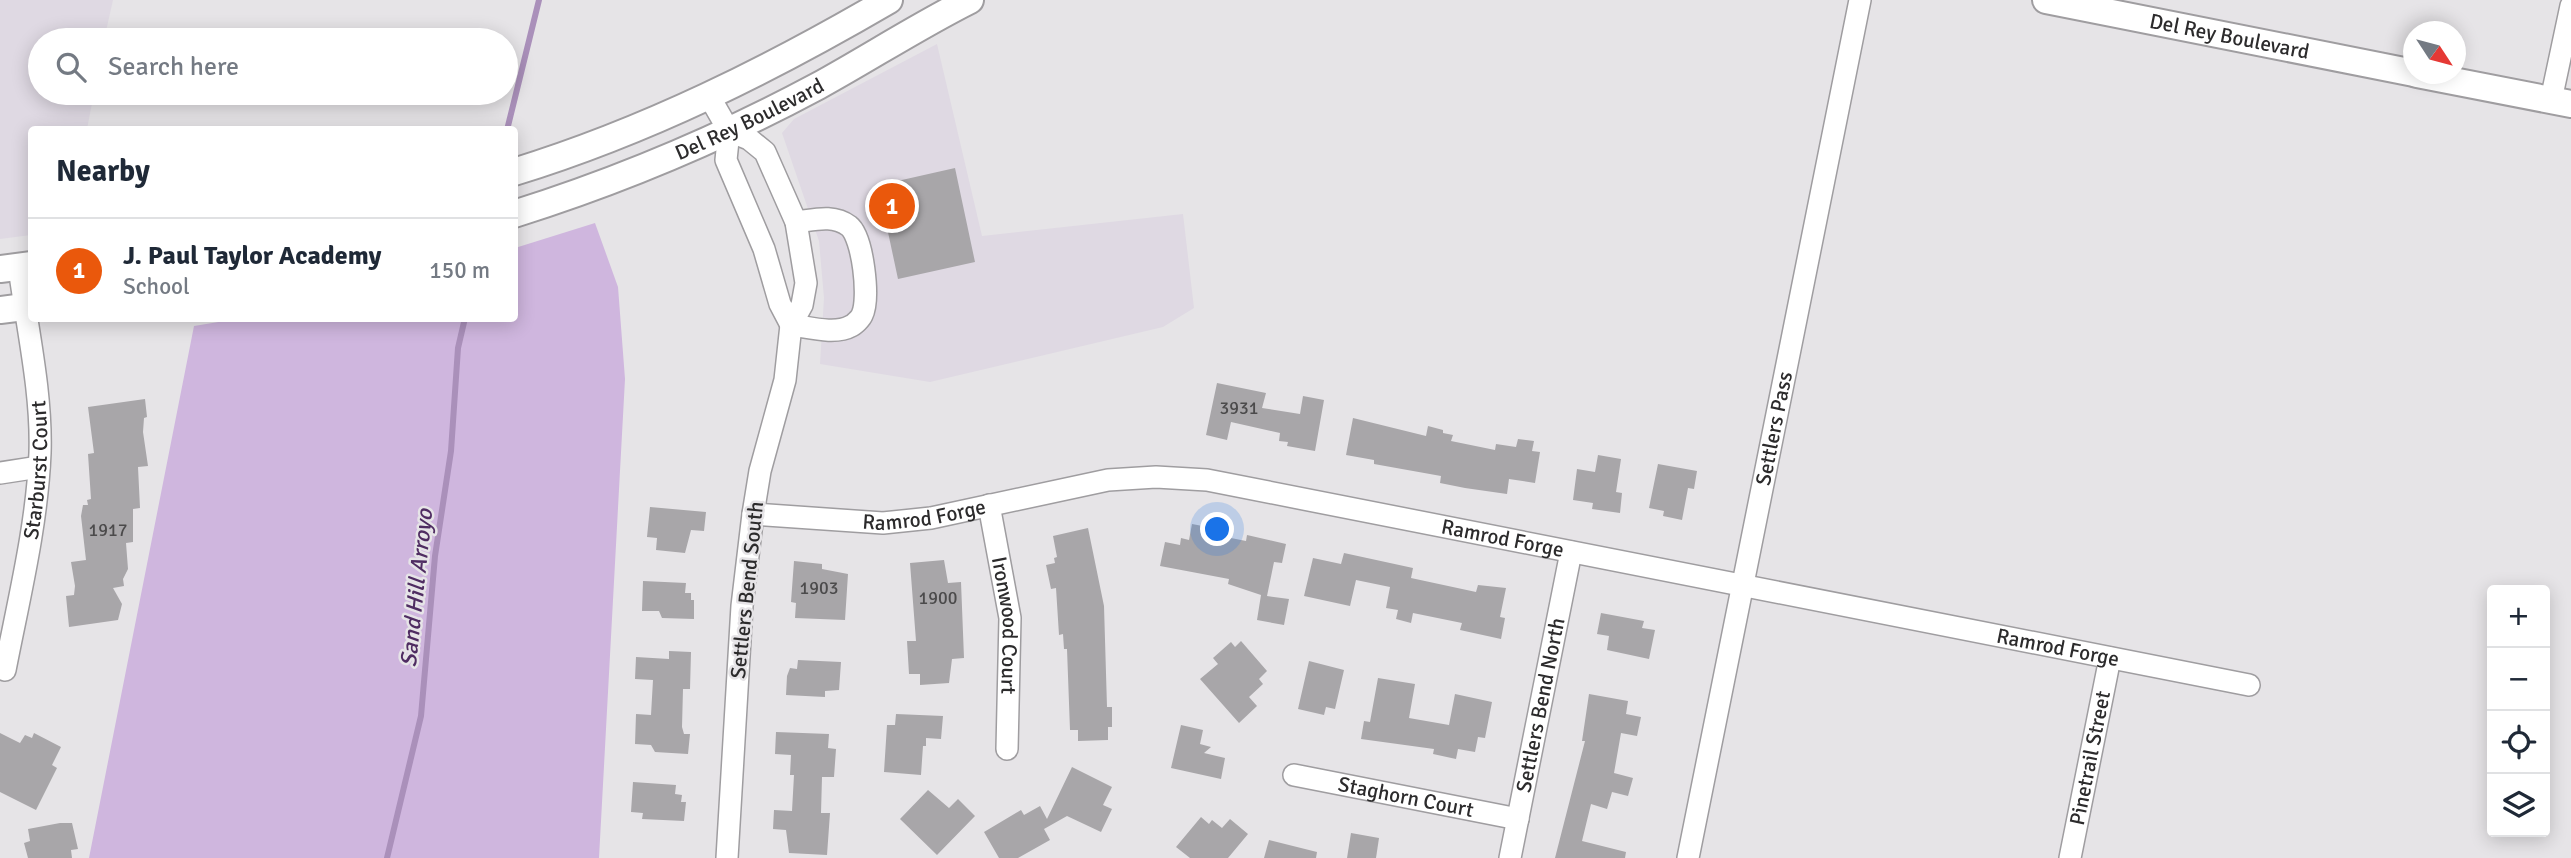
<!DOCTYPE html>
<html lang="en">
<head>
<meta charset="utf-8">
<style>
	body { margin:0; font-family:Signika,sans-serif; background:#f2f2f3; color:#1f2937 }
	.controls { position:absolute; right:21px; bottom:21px; display:grid; overflow:hidden; border-radius:7px; box-shadow:0 4px 18px #0003 }
	.controls button { width:63px; height:63px; display:grid; place-items:center; padding:0; border:0; border-bottom:2px solid #e0e1e3; background:#fff; color:#1f2937; font:35px sans-serif }
	.compass { position:absolute; left:2403px; top:21px; width:63px; height:63px; border-radius:50%; background:#fff; box-shadow:0 4px 18px #0003; rotate:126deg }
	.you { position:absolute; left:1218px; top:530px; width:24px; height:24px; margin:-18px; border:5px solid #fff; border-radius:50%; background:#1a73e8; box-shadow:0 0 0 10px #1a73e833 }
	.badge { display:grid; place-items:center; width:46px; height:46px; border-radius:50%; background:#ea580c; color:#fff; font-size:23px; font-weight:700 }
	.pin { position:absolute; translate:-50% -50%; border:4px solid #fff; box-shadow:0 2px 7px #0006 }
	.list { margin:0; padding:0; list-style:none }
	h2 { display:flex; justify-content:space-between; align-items:center; height:91px; margin:0; padding:0 28px; font-size:30px }
	h2 small { font-size:23px; font-weight:400; color:#747a83 }
	.list li { display:grid; grid-template-columns:46px 1fr auto; gap:21px; align-items:center; box-sizing:border-box; height:105px; padding:0 28px; border-top:2px solid #e0e1e3 }
	.list b { display:block; font-size:26px; white-space:nowrap }
	.list p { margin:0; font-size:23px; white-space:nowrap; color:#747a83 }
	.list em { font-size:23px; font-style:normal; color:#747a83 }
	.icon { flex:none; width:38px; height:38px; fill:none; stroke:currentColor; stroke-width:2; stroke-linecap:round; stroke-linejoin:round }
	.map { position:relative; flex:none; width:2571px; height:858px; overflow:hidden }
	.search { position:absolute; background:#fff; box-shadow:0 4px 18px #0003; left:28px; top:28px; width:490px; height:77px; display:flex; align-items:center; gap:18px; box-sizing:border-box; padding:0 24px; border-radius:38px; color:#747a83; font-size:26px }
	.panel { position:absolute; background:#fff; box-shadow:0 4px 18px #0003; left:28px; top:126px; width:490px; height:196px; border-radius:7px }
	.map>svg:first-child { display:block }
	.built { fill:#dfd9e3 }
	.green { fill:#cfb6de }
	.lines { fill:none; stroke-linecap:round; stroke-linejoin:round }
	.stream { stroke:#aa90ba; stroke-width:6 }
	.building { fill:#a8a6a9 }
	.minor-casing { stroke:#9f9da0; stroke-width:24 }
	.major-casing { stroke:#9f9da0; stroke-width:30 }
	.minor { stroke:#fff; stroke-width:21 }
	.major { stroke:#fff; stroke-width:26 }
	.labels { text-anchor:middle; stroke-width:5; stroke-linejoin:round; paint-order:stroke }
	.number-label { font-size:18px; fill:#4b4a4b }
	.street-label { font-size:21px; fill:#2c2b2c; stroke:#e6e4e7 }
	.water-label { font-size:23px; font-style:italic; fill:#4f2c62; stroke:#e6e4e7 }
</style>
</head>
<body>
<div class="map">
<svg width="2571" height="858" viewBox="0 0 2571 858">
	<rect width="100%" height="100%" fill="#e6e4e7"/>
	<!-- built -->
	<g class="built">
		<polygon points="0,0 113,0 104,40 40,40 40,93 94,93 87,129 32,130 31,235 0,239"/>
		<polygon points="937,44 982,236 1183,214 1194,308 1163,327 930,382 820,364 824,298 819,241 782,133 794,119"/>
	</g>
	<!-- green -->
	<polygon class="green" points="595,223 618,287 625,379 599,858 89,858 194,326 243,318 514,318 515,248"/>
	<g class="lines">
		<!-- stream -->
		<g class="stream">
			<polyline points="507,130 539,0"/>
			<polyline points="387,858 421,716 435,556 451,451 458,348 465,318"/>
		</g>
	</g>
	<!-- building -->
	<g class="building">
		<polygon points="955,168 975,262 898,279 882,204 897,200 893,182"/>
		<polygon points="1217,383 1266,393 1262,408 1300,414 1303,396 1324,400 1315,451 1287,446 1288,442 1279,441 1280,433 1231,422 1227,440 1206,435"/>
		<polygon points="145,399 147,417 144,418 143,432 148,466 138,467 140,508 133,509 133,542 126,543 128,569 123,579 124,586 113,588 122,604 118,620 69,627 66,596 74,595 75,586 71,562 86,560 81,516 83,505 88,505 87,500 91,499 88,454 94,453 88,407"/>
		<polygon points="1353,418 1426,436 1428,426 1443,430 1443,433 1453,435 1451,441 1495,450 1496,444 1516,447 1518,439 1534,441 1532,451 1540,452 1535,483 1509,479 1507,494 1465,488 1440,483 1441,476 1374,464 1374,460 1346,455"/>
		<polygon points="1598,455 1621,459 1616,492 1622,493 1620,513 1592,509 1593,503 1573,500 1577,469 1595,472"/>
		<polygon points="1658,464 1697,471 1694,489 1688,488 1682,520 1663,516 1664,511 1649,508"/>
		<polygon points="650,507 706,512 704,531 691,530 685,553 656,550 657,538 647,537"/>
		<polygon points="1192,524 1213,528 1211,534 1246,541 1247,535 1286,544 1282,563 1274,562 1267,596 1289,599 1284,625 1257,620 1261,595 1228,584 1229,579 1160,566 1165,542 1180,545 1181,538 1189,540"/>
		<polygon points="1088,528 1104,606 1107,707 1112,707 1112,727 1108,727 1108,740 1078,741 1078,730 1070,730 1067,649 1064,649 1063,634 1059,635 1056,588 1051,589 1046,565 1055,563 1054,558 1057,557 1053,536"/>
		<polygon points="1344,553 1413,568 1411,578 1476,592 1478,585 1506,588 1500,617 1505,618 1501,639 1460,630 1462,623 1413,613 1411,623 1396,619 1398,610 1386,608 1390,587 1356,580 1350,606 1304,596 1313,558 1341,564"/>
		<polygon points="944,560 948,583 961,582 964,658 952,659 949,683 920,685 920,674 909,674 907,641 916,641 910,563"/>
		<polygon points="794,561 822,564 822,569 848,574 845,620 795,618 796,603 791,602"/>
		<polygon points="643,581 686,583 685,593 691,593 691,600 694,600 694,619 662,618 659,611 642,611"/>
		<polygon points="1601,613 1644,621 1642,628 1655,630 1649,659 1607,650 1609,636 1597,634"/>
		<polygon points="1241,641 1267,671 1259,679 1263,684 1249,697 1257,706 1239,723 1200,679 1218,664 1213,658 1231,642 1235,647"/>
		<polygon points="669,651 691,652 690,689 683,689 682,727 684,734 690,734 688,754 655,752 651,745 635,744 636,714 651,715 653,680 635,679 636,657 669,659"/>
		<polygon points="798,660 841,662 839,690 825,691 825,697 786,695 787,676 790,668 797,669"/>
		<polygon points="1309,661 1344,670 1335,709 1326,707 1324,715 1298,709"/>
		<polygon points="1378,678 1415,684 1409,718 1449,725 1455,694 1492,702 1485,738 1478,737 1475,752 1458,749 1456,759 1433,754 1434,749 1361,739 1364,721 1370,722"/>
		<polygon points="1589,694 1628,701 1626,714 1641,717 1637,736 1621,733 1614,773 1633,778 1628,796 1612,792 1607,809 1591,804 1582,841 1626,852 1625,858 1555,858 1585,741 1582,741"/>
		<polygon points="896,714 943,716 941,739 926,738 926,746 923,746 921,775 884,772 887,725 895,725"/>
		<polygon points="1181,725 1203,730 1200,744 1211,747 1204,753 1225,758 1221,779 1171,768"/>
		<polygon points="776,732 829,734 828,748 836,749 834,777 822,777 821,813 830,813 827,855 789,853 786,830 773,829 774,810 792,811 794,775 790,775 791,755 775,754"/>
		<polygon points="0,733 20,743 25,735 32,738 34,733 61,747 52,765 57,768 36,810 0,792"/>
		<polygon points="1072,767 1112,787 1103,805 1112,809 1101,832 1067,816 1044,829 1050,840 1018,858 999,858 984,832 1021,810 1024,815 1040,806 1047,819"/>
		<polygon points="633,782 676,785 675,794 682,795 681,802 686,802 684,821 642,819 643,813 631,812"/>
		<polygon points="928,790 949,808 958,799 975,816 937,855 900,819"/>
		<polygon points="1201,817 1209,824 1212,820 1222,828 1230,819 1248,834 1228,858 1190,858 1176,847"/>
		<polygon points="60,823 72,823 78,849 71,850 72,858 28,858 24,843 30,841 28,829"/>
		<polygon points="1351,833 1379,838 1376,858 1347,858"/>
		<polygon points="1269,840 1317,852 1316,858 1264,858"/>
	</g>
	<g class="lines">
		<defs>
			<g id="minor">
				<polyline points="709,96 729,131 749,139 765,152 796,222 806,283 802,305 791,325 785,380 760,471 753,514 742,606 727,858"/>
				<polyline points="2551,100 2571,6"/>
				<polyline points="729,131 726,160 764,249 780,304 791,325"/>
				<path d="M791 325C808 327 835 335 851 326 854 325 861 318 862 315 870 299 863 237 849 226 833 214 814 220 796 222"/>
				<polyline points="0,473 39,467"/>
				<path id="s1" d="M989 505 1010 618 1007 749"/>
				<path id="s2" d="M753 514 883 523 931 518 1108 480 1156 477 1207 480 2249 685"/>
				<path id="s3" d="M5 670C19 598 37 526 40 453 42 392 27 328 19 267"/>
				<path id="s4" d="M1294 775 1518 819"/>
				<path id="s5" d="M1510 858 1571 552"/>
				<path id="s6" d="M1688 858 1860 0"/>
				<path id="s7" d="M2070 858 2110 658"/>
			</g>
			<g id="major">
				<path id="s8" d="M2046 0 2414 73"/>
				<polyline points="2417,74 2571,104"/>
				<path d="M514 172C647 131 769 70 889 0"/>
				<path id="s9" d="M514 214C619 181 721 138 818 86 869 58 918 26 970 0"/>
				<polyline points="0,269 32,265"/>
				<polyline points="0,310 32,306"/>
			</g>
		</defs>
		<!-- minor casing -->
		<use href="#minor" class="minor-casing"/>
		<!-- major casing -->
		<use href="#major" class="major-casing"/>
		<!-- minor -->
		<use href="#minor" class="minor"/>
		<!-- major -->
		<use href="#major" class="major"/>
	</g>
	<g class="labels">
		<!-- number labels -->
		<g class="number-label">
			<text x="1239" y="414">3931</text>
			<text x="108" y="536">1917</text>
			<text x="819" y="594">1903</text>
			<text x="938" y="604">1900</text>
		</g>
		<!-- street labels -->
		<g class="street-label">
			<text dy="7" stroke="none"><textPath href="#s8" startOffset="187">Del Rey Boulevard</textPath></text>
			<text dy="7" stroke="none"><textPath href="#s9" startOffset="254">Del Rey Boulevard</textPath></text>
			<text dy="7" stroke="none"><textPath href="#s6" startOffset="438">Settlers Pass</textPath></text>
			<text dy="7" stroke="none"><textPath href="#s3" startOffset="203">Starburst Court</textPath></text>
			<text dy="7" stroke="none"><textPath href="#s2" startOffset="172">Ramrod Forge</textPath></text>
			<text dy="7" stroke="none"><textPath href="#s2" startOffset="760">Ramrod Forge</textPath></text>
			<text transform="translate(747 590) rotate(-84)" y="7">Settlers Bend South</text>
			<text dy="7" stroke="none"><textPath href="#s1" startOffset="122">Ironwood Court</textPath></text>
			<text dy="7" stroke="none"><textPath href="#s2" startOffset="1326">Ramrod Forge</textPath></text>
			<text dy="7" stroke="none"><textPath href="#s5" startOffset="156">Settlers Bend North</textPath></text>
			<text dy="7" stroke="none"><textPath href="#s7" startOffset="102">Pinetrail Street</textPath></text>
			<text dy="7" stroke="none"><textPath href="#s4" startOffset="114">Staghorn Court</textPath></text>
		</g>
		<!-- water labels -->
		<g class="water-label">
			<text transform="translate(416 588) rotate(-84)" y="8">Sand Hill Arroyo</text>
		</g>
	</g>
</svg>
<div class="controls">
<button>+</button>
<button>−</button>
<button><svg class="icon" aria-label="locate" viewBox="0 0 24 24"><circle cx="12" cy="12" r="6"/><path d="M12 2v4M12 18v4M2 12h4M18 12h4"/></svg></button>
<button><svg class="icon" aria-label="layers" viewBox="0 0 24 24"><path d="M12 4l9 5-9 5-9-5zM3 14l9 5 9-5"/></svg></button>
</div>
<svg class="compass" viewBox="-18 -18 36 36"><path d="M0-13l5 13h-10z" fill="#e53935"/><path d="M0 13l5-13h-10z" fill="#747a83"/></svg>
<div class="you"></div>
<div class="pin badge" style="left:892px;top:206px">1</div>
<div class="search"><svg class="icon" aria-label="search" viewBox="0 0 24 24"><circle cx="10" cy="10" r="6"/><path d="M15 15l6 6"/></svg>Search here</div>
<section class="panel">
<h2>Nearby<small></small></h2>
<ul class="list">
<li><span class="badge">1</span><div><b>J. Paul Taylor Academy</b><p>School</p></div><em>150 m</em></li>
</ul>
</section>
</div>
</body>
</html>
